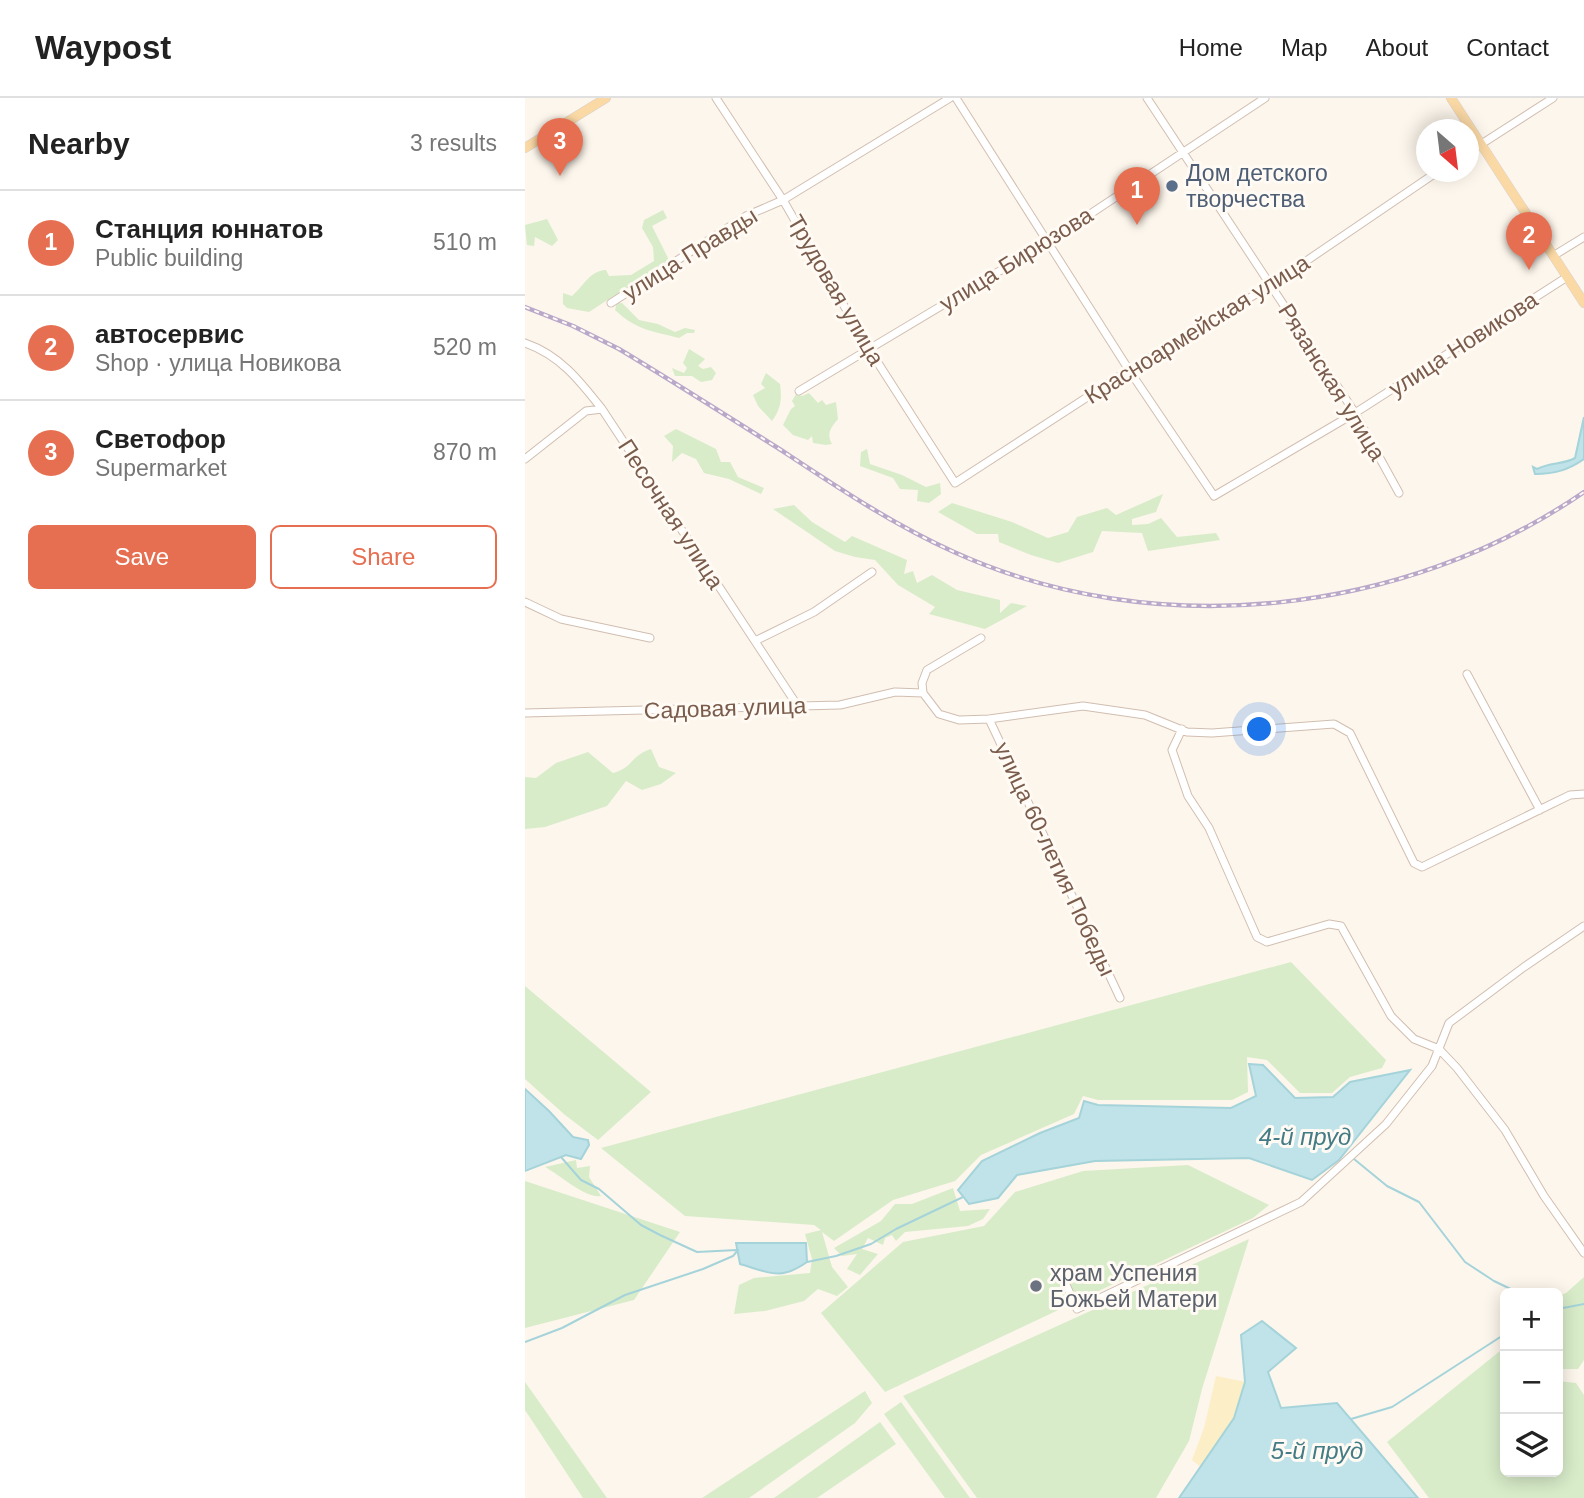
<!DOCTYPE html>
<html lang="en">
<head>
<meta charset="utf-8">
<style>
  body { margin:0; font-family:Helvetica,sans-serif; background:#f2f2f2; color:#222 }
  .controls { position:absolute; right:21px; bottom:21px; display:grid; overflow:hidden; border-radius:10px; box-shadow:0 4px 18px #0003 }
  .controls button { width:63px; height:63px; display:grid; place-items:center; padding:0; border:0; border-bottom:2px solid #e0e0e0; background:#fff; color:#222; font:35px sans-serif }
  .compass { position:absolute; left:891px; top:21px; width:63px; height:63px; border-radius:50%; background:#fff; box-shadow:0 4px 18px #0003; rotate:152deg }
  .you { position:absolute; left:735px; top:632px; width:24px; height:24px; margin:-18px; border:5px solid #fff; border-radius:50%; background:#1a73e8; box-shadow:0 0 0 10px #1a73e833 }
  .badge { display:grid; place-items:center; width:46px; height:46px; border-radius:50%; background:#e76f51; color:#fff; font-size:23px; font-weight:700 }
  .pin { position:absolute; translate:-50% -58px; filter:drop-shadow(0 2px 4px #0008) }
  .pin::after { content:''; position:absolute; top:37px; width:24px; height:21px; background:inherit; clip-path:polygon(0 0,100% 0,50% 100%) }
  .list { margin:0; padding:0; list-style:none }
  h2 { display:flex; justify-content:space-between; align-items:center; height:91px; margin:0; padding:0 28px; font-size:30px }
  h2 small { font-size:23px; font-weight:400; color:#767676 }
  .list li { display:grid; grid-template-columns:46px 1fr auto; gap:21px; align-items:center; box-sizing:border-box; height:105px; padding:0 28px; border-top:2px solid #e0e0e0 }
  .list b { display:block; font-size:26px; white-space:nowrap }
  .list p { margin:0; font-size:23px; white-space:nowrap; color:#767676 }
  .list em { font-size:23px; font-style:normal; color:#767676 }
  .actions { display:flex; gap:14px; padding:21px 28px }
  .actions a { flex:1; padding:16px 0; border:2px solid #e76f51; border-radius:10px; text-align:center; font-size:24px; color:#e76f51 }
  .actions .main { background:#e76f51; color:#fff }
  .icon { flex:none; width:38px; height:38px; fill:none; stroke:currentColor; stroke-width:2; stroke-linecap:round; stroke-linejoin:round }
  .map { position:relative; flex:none; width:1059px; height:1400px; overflow:hidden }
  header { display:flex; align-items:center; gap:42px; box-sizing:border-box; height:98px; padding:0 35px; background:#fff; border-bottom:2px solid #e0e0e0 }
  header strong { font-size:33px }
  nav { display:flex; gap:38px; margin-inline-start:auto; font-size:24px }
  main { display:flex }
  aside { flex:1; background:#fff }
  .map>svg:first-child { display:block }
</style>
</head>
<body>
<header>
<strong>Waypost</strong>
<nav><a>Home</a><a>Map</a><a>About</a><a>Contact</a></nav>
</header>
<main>
<aside>
<h2>Nearby<small>3 results</small></h2>
<ul class="list">
<li><span class="badge">1</span><div><b>Станция юннатов</b><p>Public building</p></div><em>510 m</em></li>
<li><span class="badge">2</span><div><b>автосервис</b><p>Shop · улица Новикова</p></div><em>520 m</em></li>
<li><span class="badge">3</span><div><b>Светофор</b><p>Supermarket</p></div><em>870 m</em></li>
</ul>
<div class="actions"><a class="main">Save</a><a>Share</a></div>
</aside>
<div class="map">
<svg width="1059" height="1400" viewBox="0 0 1059 1400">
  <rect width="100%" height="100%" fill="#fdf6ec"/>
  <path fill="#d8ecc9" d="M 138,112 L 142,120 L 127,128 L 144,162 L 64,214 L 42,210 L 38,206 L 38,195 L 47,198 C 59,188 64,173 81,172 L 84,178 L 106,177 L 129,163 L 128,149 L 117,130 L 119,122 Z
    M 22,121 L 33,142 L 27,148 L 10,139 L 9,148 L 2,147 L 0,127 Z
    M 92,205 L 97,205 L 114,222 L 133,226 L 150,234 L 160,230 L 170,232 L 169,235 L 162,235 L 154,240 C 127,233 111,232 90,212 Z
    M 164,251 L 180,261 L 173,268 L 178,271 L 186,269 L 191,275 L 187,282 L 176,284 L 167,278 L 150,278 L 147,270 L 159,275 L 162,270 L 158,265 Z
    M 241,275 L 255,286 C 257,301 256,311 247,323 L 233,308 L 228,297 L 240,290 L 236,286 Z
    M 284,295 L 293,305 L 297,302 L 301,307 L 311,304 L 313,321 C 306,330 301,335 307,346 L 301,347 L 288,345 L 287,338 L 283,342 L 268,337 L 258,327 L 266,311 L 270,308 L 267,303 L 271,296 L 277,298 Z
    M 151,331 L 191,351 L 196,364 L 205,364 L 213,379 L 239,390 L 236,396 L 204,381 L 179,375 L 171,361 L 157,355 L 147,364 L 148,348 L 139,338 Z
    M 342,351 L 345,366 L 377,377 L 401,389 L 415,385 L 416,396 L 404,405 L 392,403 L 393,392 L 375,391 L 368,380 L 335,368 L 336,354 Z
    M 638,396 L 631,414 L 607,421 L 607,427 L 623,426 L 636,420 L 652,439 L 691,435 L 695,442 L 623,453 L 617,435 L 577,433 L 568,454 L 533,465 L 506,457 L 474,444 L 473,436 L 452,436 L 413,414 L 427,405 L 487,424 L 523,440 L 543,434 L 552,419 L 582,410 L 591,417 Z
    M 269,407 L 287,424 L 320,444 L 327,438 L 382,462 L 379,476 L 388,473 L 392,485 L 407,477 L 432,492 L 475,502 L 475,515 L 486,505 L 502,508 L 460,531 L 404,516 L 410,509 L 373,487 L 350,462 L 330,459 L 310,453 L 248,411 Z
    M 126,651 L 134,669 L 151,675 L 136,686 L 117,692 L 101,683 L 82,708 L 20,729 L 0,731 L 0,679 L 11,680 L 31,665 L 63,654 L 88,675 C 108,670 105,658 126,651 Z
    M 766,864 L 861,962 L 857,970 L 825,979 L 807,995 L 775,995 L 742,962 L 722,959 L 723,994 L 707,1002 L 573,1002 L 558,998 L 549,1016 L 456,1057 L 430,1083 L 368,1102 L 309,1143 L 297,1134 L 307,1169 L 323,1189 L 312,1198 L 293,1191 L 279,1203 L 240,1213 L 209,1216 L 214,1187 L 229,1180 L 285,1175 L 287,1161 L 280,1136 L 296,1132 L 289,1127 L 160,1118 L 76,1050 Z
    M 0,888 L 126,994 L 73,1042 L 40,1017 L 0,981 Z
    M 51,1062 L 52,1070 L 65,1068 L 64,1079 L 76,1098 C 61,1101 35,1077 20,1069 Z
    M 663,1067 L 744,1107 L 728,1120 L 360,1294 L 296,1215 L 378,1144 L 459,1128 L 490,1094 L 558,1073 Z
    M 0,1083 L 155,1134 L 109,1202 L 0,1230 Z
    M 428,1090 L 435,1113 L 465,1111 L 458,1121 L 443,1128 L 380,1134 L 371,1143 L 367,1137 L 360,1140 L 358,1147 L 343,1140 L 337,1151 L 353,1156 L 335,1177 L 322,1171 L 332,1156 L 317,1158 L 309,1150 L 356,1123 L 370,1106 L 387,1106 Z
    M 724,1141 L 677,1291 L 664,1343 L 631,1400 L 452,1400 L 378,1298 Z
    M 1059,1179 L 1059,1262 L 1053,1271 L 1033,1271 L 1033,1198 L 1041,1195 Z
    M 975,1253 L 980,1260 L 980,1374 L 1033,1374 L 1033,1283 L 1051,1285 L 1059,1297 L 1059,1400 L 904,1400 L 862,1344 Z
    M 0,1284 L 82,1400 L 58,1400 L 0,1312 Z
    M 340,1293 L 347,1305 L 330,1325 L 224,1400 L 177,1400 Z
    M 376,1304 L 445,1400 L 420,1400 L 359,1316 Z
    M 355,1324 L 371,1346 L 292,1400 L 249,1400 Z"/>
  <path fill="#fcefc7" d="M 691,1278 L 721,1284 L 709,1321 L 676,1369 L 667,1362 L 679,1330 Z"/>
  <path fill="#bfe3e8" stroke="#a5d3da" stroke-width="2" d="M 1059,319 L 1059,361 C 1043,372 1030,376 1010,376 L 1008,369 L 1012,371 C 1026,364 1037,367 1050,360 Z
    M 724,966 L 738,967 L 770,1000 L 808,999 L 825,984 L 885,972 L 814,1062 L 787,1082 L 724,1060 L 570,1063 L 492,1077 L 473,1100 L 444,1106 L 433,1092 L 457,1063 L 515,1035 L 554,1020 L 559,1003 L 573,1007 L 706,1010 L 731,998 Z
    M 0,991 L 24,1013 L 48,1039 L 63,1042 L 64,1047 L 56,1061 L 41,1057 L 0,1073 Z
    M 211,1145 L 281,1145 L 282,1164 C 255,1183 245,1175 215,1166 Z
    M 737,1223 L 771,1250 L 743,1274 L 756,1310 L 812,1305 L 893,1400 L 654,1400 L 709,1320 L 720,1284 L 716,1237 Z"/>
  <g fill="none" stroke-linecap="round" stroke-linejoin="round">
    <path stroke="#a5d3da" stroke-width="2" d="M 36,1059 L 56,1082 L 74,1091 L 116,1127 L 135,1137 L 172,1154 L 212,1152
      M 829,1061 L 862,1088 L 894,1104 L 940,1164 L 969,1183 L 994,1195
      M 282,1164 L 311,1158 L 346,1146 L 371,1131 L 438,1099
      M 1033,1211 L 1059,1206
      M 0,1244 L 37,1230 L 100,1197 L 178,1171 L 208,1158 L 213,1152
      M 826,1321 L 867,1309 L 980,1236"/>
    <defs>
      <path id="minor" d="M 191,0 L 258,102 L 344,251 L 430,385 L 604,272 L 746,187 L 912,74
        M 431,0 L 604,272 L 689,398 L 830,315 L 1042,179
        M 622,0 L 830,315 L 874,395
        M 944,54 L 1028,0
        M 1028,158 L 1059,139
        M 86,205 L 221,118 L 258,102 L 425,0
        M 0,245 C 35,257 55,283 77,311 L 272,607
        M 274,293 L 523,144 L 740,0
        M 0,361 L 61,313 L 77,311
        M 0,504 L 36,521 L 125,540
        M 456,540 L 402,572 L 397,585 L 398,595 L 414,616 L 434,622 L 464,621 L 558,608 L 620,617 L 662,634 L 687,635 L 809,626 L 825,635 L 889,765 L 897,769 L 1045,697 L 1059,696
        M 230,543 L 289,514 L 347,474
        M 942,576 L 1015,712
        M 0,615 L 315,607 L 370,594 L 398,595
        M 464,621 L 595,900
        M 657,631 L 647,652 L 663,698 L 684,730 L 732,839 L 742,844 L 804,826 L 816,828 L 866,918 L 889,941 L 914,951 L 932,970 L 980,1032 L 1019,1098 L 1059,1155
        M 537,1178 L 552,1211 L 776,1104 L 861,1026 L 907,968 L 924,925 L 999,869 L 1059,828"/>
      <path id="major" d="M 926,0 L 1059,205
        M 0,50 L 81,0"/>
    </defs>
    <use href="#minor" stroke="#d1beb0" stroke-width="9"/>
    <use href="#major" stroke="#dad1cd" stroke-width="10"/>
    <use href="#minor" stroke="#fff" stroke-width="7"/>
    <use href="#major" stroke="#fbd9a5" stroke-width="9"/>
    <defs>
      <path id="rail" d="M 0,209 L 48,228 L 94,251 C 149,284 202,318 256,352 C 312,389 367,426 429,454 C 629,545 879,518 1059,394"/>
    </defs>
    <use href="#rail" stroke="#b9a8c9" stroke-width="4.5"/>
    <use href="#rail" stroke="#fffaf3" stroke-width="2" stroke-dasharray="5" stroke-linecap="butt"/>
  </g>
  <circle fill="#5c6f8a" stroke="#fffaf3" stroke-width="2.5" cx="647" cy="88" r="7"/>
  <circle fill="#6b7280" stroke="#fffaf3" stroke-width="2.5" cx="511" cy="1188" r="7"/>
  <g text-anchor="middle" stroke-width="6" stroke-linejoin="round" paint-order="stroke">
    <g font-size="23" fill="#4e5e75" stroke="#fffaf3" text-anchor="start">
      <text x="661" y="83">Дом детского<tspan x="661" dy="26">творчества</tspan></text>
    </g>
    <g font-size="23" fill="#7a5c4d" stroke="#fffaf3">
      <text transform="translate(165 156) rotate(-32)" y="8">улица Правды</text>
      <text transform="translate(491 161) rotate(-32)" y="8">улица Бирюзова</text>
      <text transform="translate(311 192) rotate(60)" y="8">Трудовая улица</text>
      <text transform="translate(672 231) rotate(-32)" y="8">Красноармейская улица</text>
      <text transform="translate(938 246) rotate(-33)" y="8">улица Новикова</text>
      <text transform="translate(807 284) rotate(58)" y="8">Рязанская улица</text>
      <text transform="translate(146 416) rotate(57)" y="8">Песочная улица</text>
      <text transform="translate(200 610) rotate(-2)" y="8">Садовая улица</text>
      <text transform="translate(530 761) rotate(65)" y="8">улица 60-летия Победы</text>
    </g>
    <g font-size="23" fill="#5b616d" stroke="#fffaf3" text-anchor="start">
      <text x="525" y="1183">храм Успения<tspan x="525" dy="26">Божьей Матери</tspan></text>
    </g>
    <g font-size="24" font-style="italic" fill="#437c86" stroke="#fffaf3">
      <text x="780" y="1047">4-й пруд</text>
      <text x="792" y="1361">5-й пруд</text>
    </g>
  </g>
</svg>
<div class="controls">
<button>+</button>
<button>−</button>
<button><svg class="icon" aria-label="layers" viewBox="0 0 24 24"><path d="M12 4l9 5-9 5-9-5zM3 14l9 5 9-5"/></svg></button>
</div>
<svg class="compass" viewBox="-18 -18 36 36"><path d="M0-13l5 13h-10z" fill="#e53935"/><path d="M0 13l5-13h-10z" fill="#767676"/></svg>
<div class="you"></div>
<div class="pin badge" style="left:612px;top:127px">1</div>
<div class="pin badge" style="left:1004px;top:172px">2</div>
<div class="pin badge" style="left:35px;top:78px">3</div>
</div>
</main>
</body>
</html>
